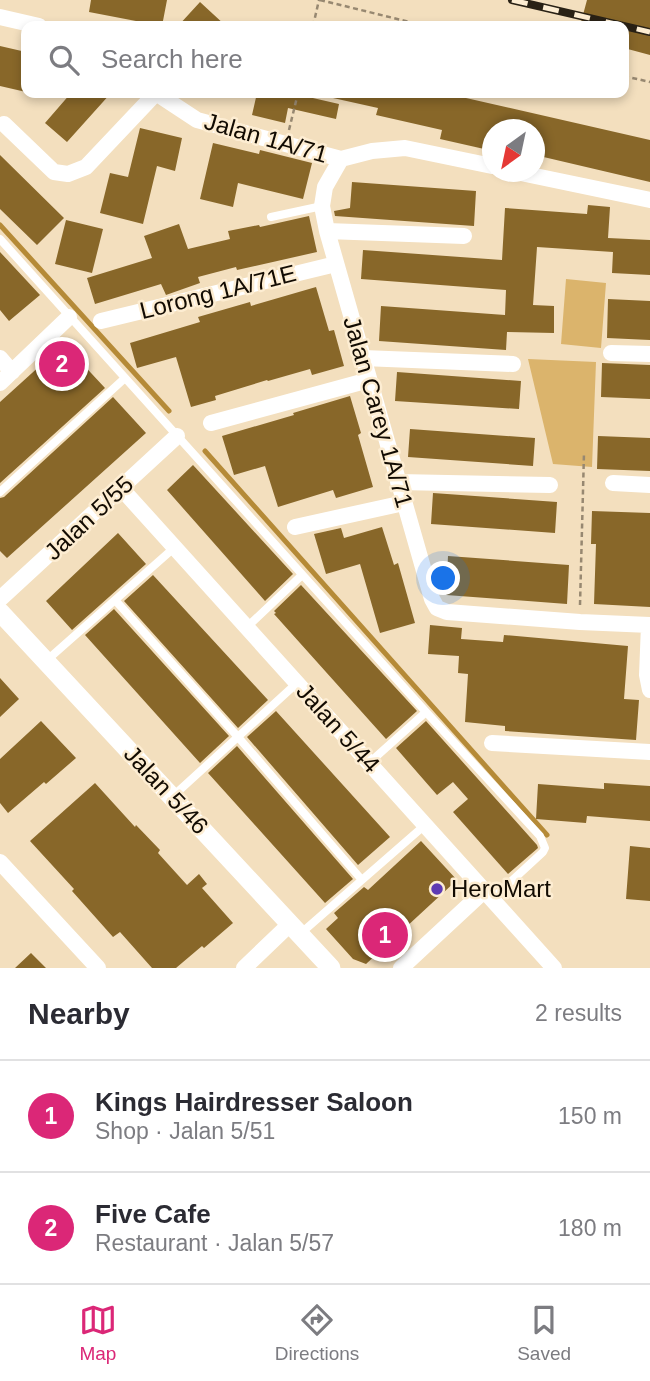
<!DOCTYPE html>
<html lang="en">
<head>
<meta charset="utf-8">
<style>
  body { margin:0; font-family:Helvetica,sans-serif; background:#f2f2f3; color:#2b2b33 }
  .compass { position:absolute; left:482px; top:119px; width:63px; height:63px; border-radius:50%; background:#fff; box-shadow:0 4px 10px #0003; rotate:213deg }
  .you { position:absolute; left:444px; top:579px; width:24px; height:24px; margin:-18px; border:5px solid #fff; border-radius:50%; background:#1a73e8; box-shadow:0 0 0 10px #1a73e833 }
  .badge { display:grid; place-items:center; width:46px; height:46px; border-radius:50%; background:#db2777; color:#fff; font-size:23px; font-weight:700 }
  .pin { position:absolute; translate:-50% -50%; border:4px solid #fff; box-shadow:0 2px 7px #0006 }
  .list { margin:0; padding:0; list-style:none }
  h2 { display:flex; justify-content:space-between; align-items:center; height:91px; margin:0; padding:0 28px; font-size:30px }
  h2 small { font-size:23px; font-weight:400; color:#7c7c81 }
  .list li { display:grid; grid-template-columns:46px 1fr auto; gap:21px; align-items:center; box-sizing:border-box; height:112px; padding:0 28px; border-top:2px solid #e1e1e2 }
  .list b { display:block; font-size:26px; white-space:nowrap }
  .list p { margin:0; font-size:23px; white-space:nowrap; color:#7c7c81 }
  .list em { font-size:23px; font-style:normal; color:#7c7c81 }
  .icon { flex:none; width:38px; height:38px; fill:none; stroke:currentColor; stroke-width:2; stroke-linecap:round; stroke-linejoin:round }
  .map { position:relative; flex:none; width:650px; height:968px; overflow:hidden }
  .search { position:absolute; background:#fff; box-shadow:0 4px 10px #0003; left:21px; right:21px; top:21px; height:77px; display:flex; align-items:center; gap:18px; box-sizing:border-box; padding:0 24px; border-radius:14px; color:#7c7c81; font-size:26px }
  .sheet { height:315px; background:#fff }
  nav { display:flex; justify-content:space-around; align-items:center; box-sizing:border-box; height:98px; border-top:2px solid #e1e1e2; background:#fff; font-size:19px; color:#7c7c81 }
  nav a { display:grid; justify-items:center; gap:4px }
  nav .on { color:#db2777 }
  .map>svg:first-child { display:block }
</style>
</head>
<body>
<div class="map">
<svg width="650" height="968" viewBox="0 0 650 968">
  <rect width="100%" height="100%" fill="#f3dfbe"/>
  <path fill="#dbb46c" d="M 566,279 L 606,283 L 601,348 L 561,344 Z
    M 528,359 L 596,362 L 592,467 L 553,464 Z"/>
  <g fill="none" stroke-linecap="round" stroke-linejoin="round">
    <path stroke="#b58a37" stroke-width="5" d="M 0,225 L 169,411
      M 205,451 L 547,835"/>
  </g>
  <path fill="#886729" d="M 91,0 L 167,0 L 162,26 L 89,12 Z
    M 587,0 L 650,0 L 650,55 L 624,48 L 624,26 L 580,26 Z
    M 200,2 L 226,26 L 178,26 Z
    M 0,46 L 26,52 L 26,92 L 0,86 Z
    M 71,93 L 111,93 L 67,142 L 45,123 Z
    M 257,93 L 291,93 L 339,104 L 336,119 L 288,108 L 285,123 L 252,115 Z
    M 333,93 L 444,93 L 650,140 L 650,182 L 535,155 L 535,130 L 493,130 L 493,151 L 440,139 L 442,130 L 376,115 L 378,108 L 333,98 Z
    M 140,128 L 182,138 L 175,171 L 157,166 L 143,224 L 100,213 L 110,173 L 128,177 Z
    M 213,143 L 259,154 L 260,150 L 312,163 L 303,199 L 238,183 L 233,207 L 200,199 Z
    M 0,155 L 64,218 L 37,245 L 0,209 Z
    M 352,182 L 476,191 L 474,226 L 335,216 L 334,211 L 350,208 Z
    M 588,205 L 610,207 L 608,238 L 650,240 L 650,275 L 612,273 L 613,252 L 537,247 L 533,305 L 554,306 L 554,333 L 507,332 L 506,350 L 379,341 L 381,306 L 505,315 L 506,290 L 361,279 L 363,250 L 502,260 L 505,208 L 587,214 Z
    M 309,216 L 317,252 L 237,270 L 236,267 L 198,277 L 200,283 L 166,295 L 161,284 L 95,304 L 87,278 L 152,258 L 144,236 L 179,224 L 188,249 L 230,239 L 228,231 L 259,225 L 260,227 Z
    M 66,220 L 103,229 L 92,273 L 55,264 Z
    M 0,252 L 40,295 L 9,321 L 0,310 Z
    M 316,287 L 329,331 L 334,330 L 344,366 L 312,375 L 310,369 L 268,381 L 267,380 L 215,396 L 216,400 L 191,407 L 176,357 L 137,368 L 130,343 L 200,322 L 198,317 L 250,302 L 251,306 Z
    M 608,299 L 650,301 L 650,340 L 607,338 Z
    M 64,344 L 105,388 L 0,483 L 0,402 Z
    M 602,363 L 650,365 L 650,399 L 601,397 Z
    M 397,372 L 521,381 L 519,409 L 395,401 Z
    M 350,396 L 361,433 L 358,435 L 373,487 L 336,498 L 333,490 L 278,507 L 265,466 L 234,475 L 222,436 L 294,415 L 293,413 Z
    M 113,397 L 146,433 L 7,558 L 0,551 L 0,498 L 4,497 Z
    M 410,429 L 535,438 L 533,466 L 408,457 Z
    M 598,436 L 650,438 L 650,471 L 597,469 Z
    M 193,465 L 293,574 L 265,601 L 167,490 Z
    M 433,493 L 557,502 L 555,533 L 431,524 Z
    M 592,511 L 650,513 L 650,607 L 594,604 L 596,544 L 591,544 Z
    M 382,527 L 394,565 L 398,563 L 415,623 L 380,633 L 360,564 L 326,574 L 314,534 L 341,528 L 344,538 Z
    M 118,533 L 146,564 L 72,630 L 46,601 Z
    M 448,556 L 569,565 L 567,604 L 446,595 Z
    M 153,575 L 268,700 L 238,728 L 124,601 Z
    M 301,585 L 417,711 L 386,739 L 274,614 L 276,613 L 274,611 Z
    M 114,609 L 229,736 L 200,763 L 85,635 Z
    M 430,625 L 462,628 L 461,639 L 503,642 L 504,635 L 628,646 L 624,699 L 639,700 L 636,740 L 505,731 L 505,726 L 465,722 L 468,674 L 458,673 L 459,656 L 428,654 Z
    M 0,678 L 19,699 L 0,717 Z
    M 276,711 L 390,837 L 358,865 L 247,737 Z
    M 41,721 L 76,758 L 46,784 L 44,782 L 8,813 L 0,803 L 0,759 Z
    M 426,721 L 537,845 L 538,848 L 508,874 L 453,812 L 468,799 L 453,782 L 437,795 L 396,748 Z
    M 237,746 L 353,879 L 325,903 L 208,773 Z
    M 95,783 L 135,827 L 136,825 L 160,850 L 158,853 L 187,885 L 199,874 L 207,884 L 202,888 L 233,923 L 204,948 L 202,946 L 176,968 L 152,968 L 120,932 L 113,937 L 72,891 L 74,889 L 30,841 Z
    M 604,783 L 650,786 L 650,821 L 587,816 L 586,823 L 536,819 L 538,784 L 604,789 Z
    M 421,841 L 457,880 L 366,964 L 353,959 L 326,929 L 338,918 L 334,913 L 364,887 L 368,890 Z
    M 630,846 L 650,848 L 650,901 L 626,899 Z
    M 31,953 L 46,968 L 15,968 Z"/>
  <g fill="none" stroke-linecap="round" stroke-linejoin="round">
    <path stroke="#978871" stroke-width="2.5" stroke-dasharray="5 3.5" stroke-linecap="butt" d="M 320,0 L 426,26
      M 313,26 L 319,0
      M 624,76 L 650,82
      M 289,130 L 298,93
      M 580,605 L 584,453"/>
    <path stroke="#fff" stroke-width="8" d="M 271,217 L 322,206
      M 0,239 L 426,712 L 540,836 L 545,848 L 543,852 L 492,899
      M 0,492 L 125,378
      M 115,600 L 238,737 L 362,880
      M 247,627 L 302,575
      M 46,661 L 175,547
      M 369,763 L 426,712
      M 172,797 L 297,683
      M 300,934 L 425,825"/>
    <path stroke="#fff" stroke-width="16" d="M 0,17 L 39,26
      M 4,124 L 54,172 L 68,174 L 86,167 L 156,93 L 197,120 L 341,159
      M 492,166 L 405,148 L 372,151 L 341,159 L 325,187 L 322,206 L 327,231 L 432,599 L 437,608 L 447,612 L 580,622 L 650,625
      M 516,172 L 650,200
      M 327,231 L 464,236
      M 101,321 L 336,264
      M 611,353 L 650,354
      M 0,358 L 12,372
      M 363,358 L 513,364
      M 0,383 L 69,317
      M 211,423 L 369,380
      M 398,482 L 550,485
      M 613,483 L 650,485
      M 121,488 L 554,968
      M 295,527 L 404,503
      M 0,599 L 177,436
      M 649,625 L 647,675 L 650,690
      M 492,743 L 650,752
      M 0,862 L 98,968
      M 244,968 L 290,924
      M 401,968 L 484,891"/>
    <path stroke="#fff" stroke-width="19" d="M 0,612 L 331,968"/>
    <defs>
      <path id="rail" d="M 512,0 L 650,32"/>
    </defs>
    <use href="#rail" stroke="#292115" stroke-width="8"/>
    <use href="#rail" stroke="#fdedd2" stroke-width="5" stroke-dasharray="16" stroke-linecap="butt"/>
  </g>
  <circle fill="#5e3ab2" stroke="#fdedd2" stroke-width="2.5" cx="437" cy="889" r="7"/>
  <g text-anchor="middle" stroke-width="5" stroke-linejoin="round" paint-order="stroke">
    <g font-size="24" fill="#120b02" stroke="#fdedd2">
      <text transform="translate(266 138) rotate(16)" y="8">Jalan 1A/71</text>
      <text transform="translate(218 292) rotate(-14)" y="8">Lorong 1A/71E</text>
      <text transform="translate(378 412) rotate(74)" y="8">Jalan Carey 1A/71</text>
      <text transform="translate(89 518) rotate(-43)" y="8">Jalan 5/55</text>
      <text transform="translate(338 728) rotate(48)" y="8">Jalan 5/44</text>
      <text transform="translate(166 790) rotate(47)" y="8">Jalan 5/46</text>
    </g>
    <g font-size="24" fill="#120b02" stroke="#fdedd2" text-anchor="start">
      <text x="451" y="897">HeroMart</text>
    </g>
  </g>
</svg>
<svg class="compass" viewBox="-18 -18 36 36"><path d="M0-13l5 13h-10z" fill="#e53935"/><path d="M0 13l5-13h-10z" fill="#7c7c81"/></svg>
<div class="you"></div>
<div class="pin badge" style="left:385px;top:935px">1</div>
<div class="pin badge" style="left:62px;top:364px">2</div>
<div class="search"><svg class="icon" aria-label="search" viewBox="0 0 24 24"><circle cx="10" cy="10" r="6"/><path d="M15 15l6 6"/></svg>Search here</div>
</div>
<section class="sheet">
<h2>Nearby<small>2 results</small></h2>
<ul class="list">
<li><span class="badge">1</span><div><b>Kings Hairdresser Saloon</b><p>Shop · Jalan 5/51</p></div><em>150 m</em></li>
<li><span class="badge">2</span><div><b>Five Cafe</b><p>Restaurant · Jalan 5/57</p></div><em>180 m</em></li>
</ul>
</section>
<nav>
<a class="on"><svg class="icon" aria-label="map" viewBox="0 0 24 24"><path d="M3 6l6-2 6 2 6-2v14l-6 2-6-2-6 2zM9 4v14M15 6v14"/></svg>Map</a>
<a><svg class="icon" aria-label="directions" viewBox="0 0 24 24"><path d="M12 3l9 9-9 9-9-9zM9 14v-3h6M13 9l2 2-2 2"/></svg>Directions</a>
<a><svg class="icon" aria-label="saved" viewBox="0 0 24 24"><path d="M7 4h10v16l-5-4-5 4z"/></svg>Saved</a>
</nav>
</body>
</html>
